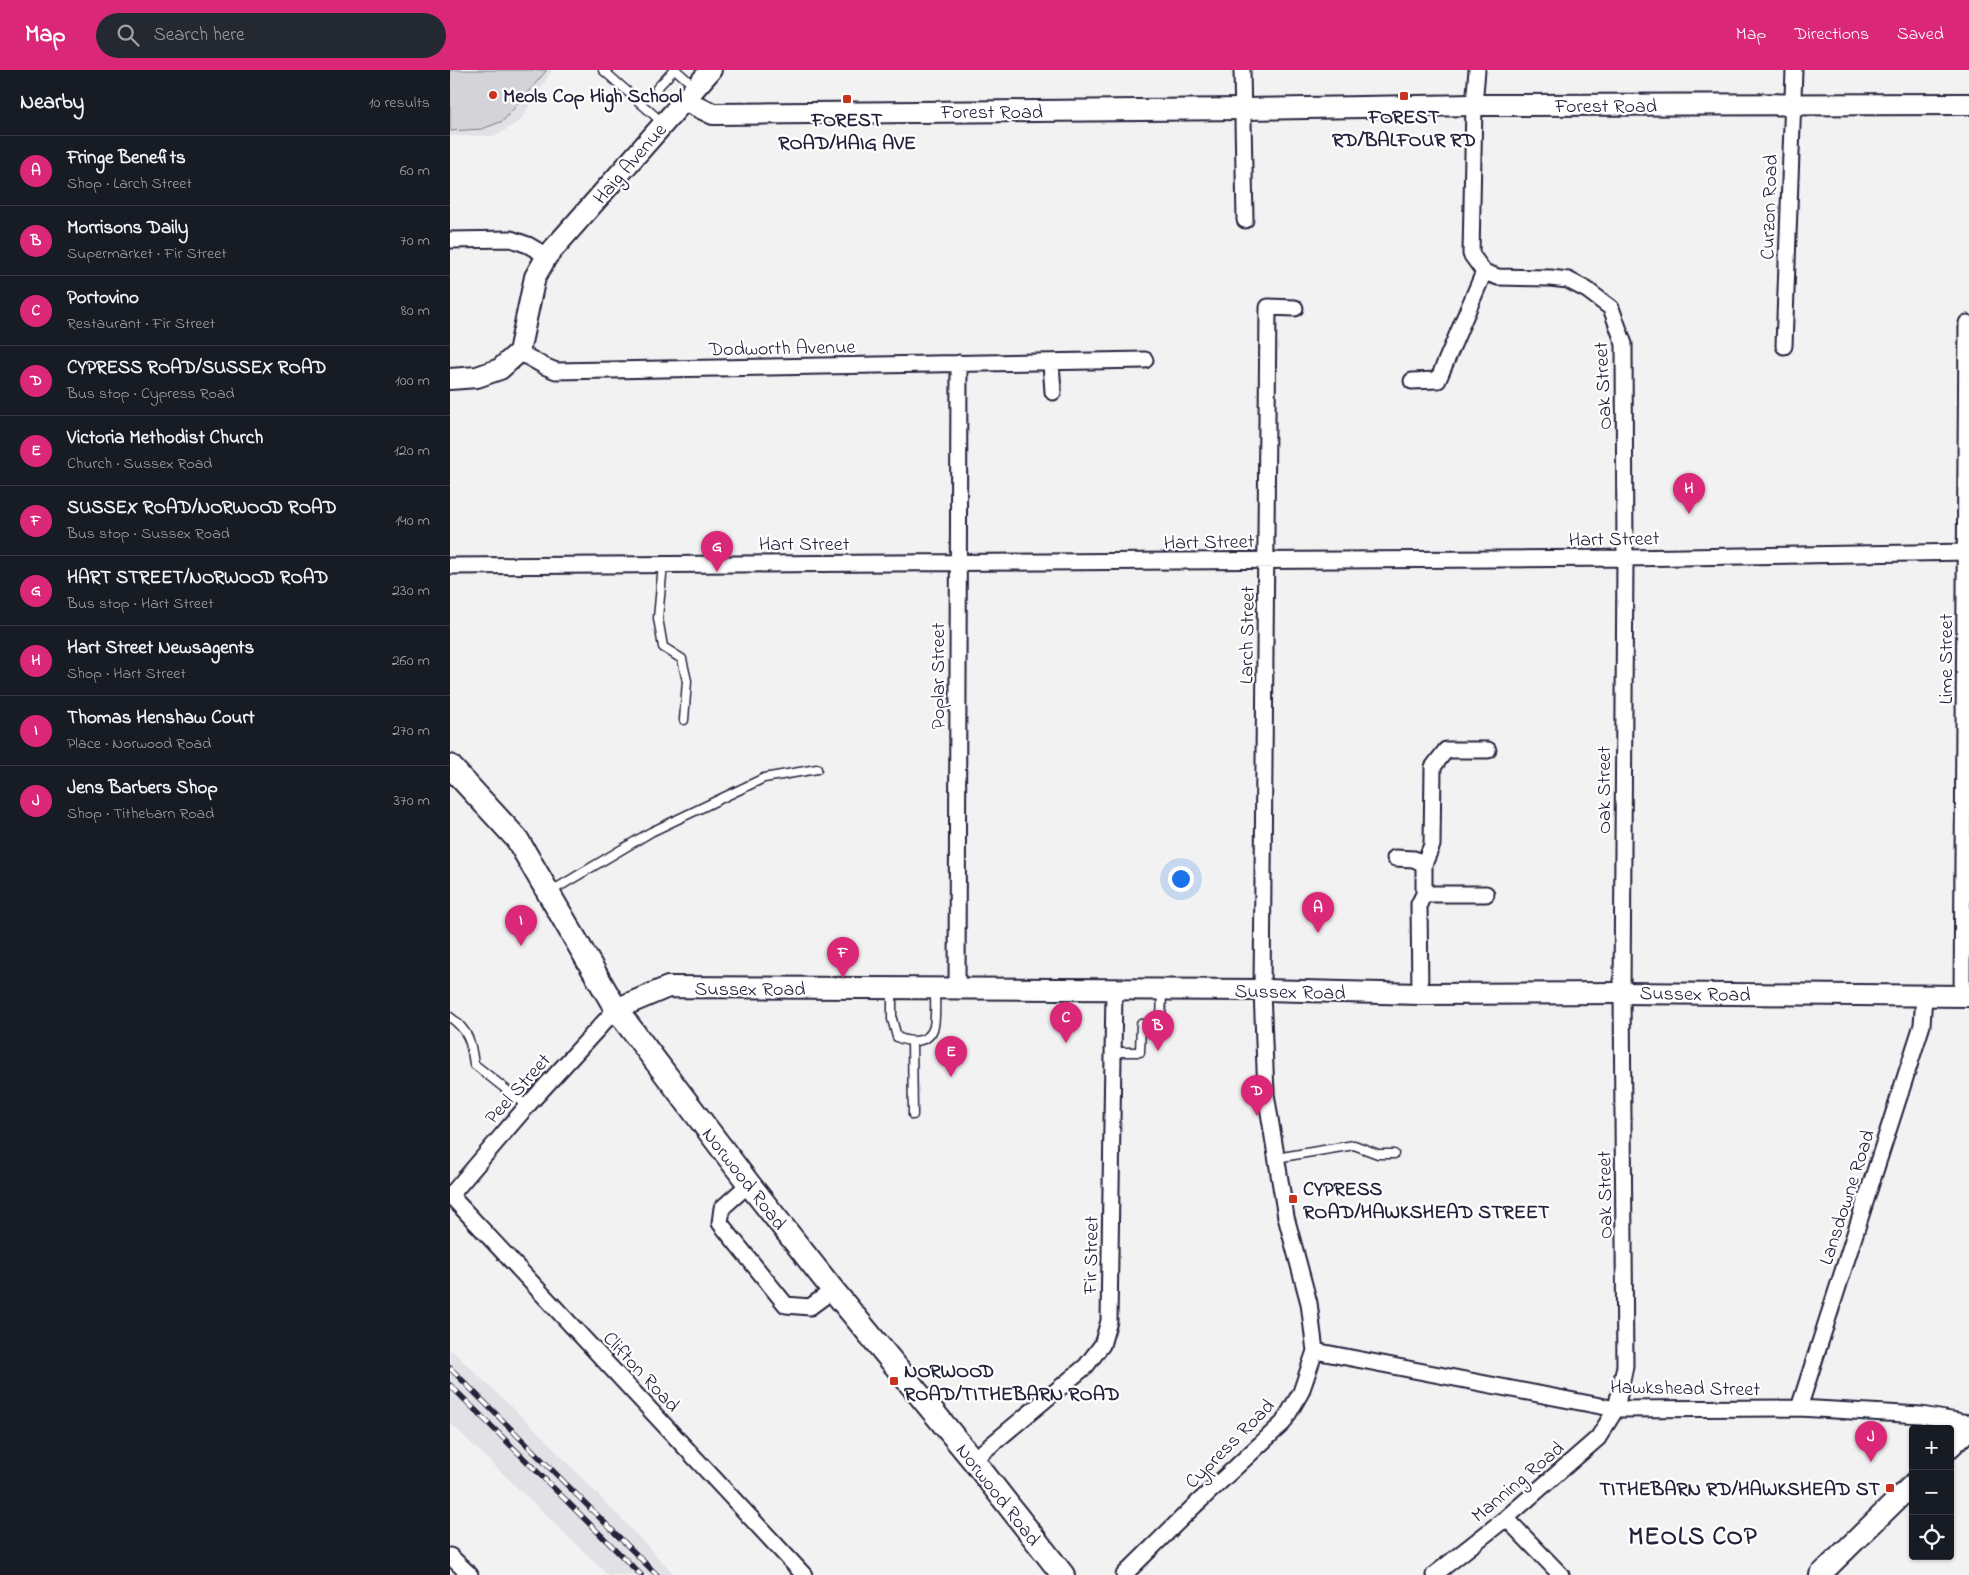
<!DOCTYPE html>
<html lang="en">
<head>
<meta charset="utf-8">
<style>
  body { margin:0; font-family:"Indie Flower",sans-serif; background:#242831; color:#f1f3f6 }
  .controls { position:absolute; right:15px; bottom:15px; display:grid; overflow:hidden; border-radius:5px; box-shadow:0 1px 4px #0004 }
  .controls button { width:45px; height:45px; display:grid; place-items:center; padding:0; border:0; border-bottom:1px solid #363941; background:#171b24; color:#f1f3f6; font:25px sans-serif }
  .you { position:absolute; left:730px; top:808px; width:18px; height:18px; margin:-12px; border:4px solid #fff; border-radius:50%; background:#1a73e8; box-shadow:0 0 0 8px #1a73e833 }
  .badge { display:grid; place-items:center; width:32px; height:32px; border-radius:50%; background:#db2777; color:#fff; font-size:16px; font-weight:700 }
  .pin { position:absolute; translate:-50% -41px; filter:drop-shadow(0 1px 2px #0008) }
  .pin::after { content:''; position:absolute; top:26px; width:18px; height:15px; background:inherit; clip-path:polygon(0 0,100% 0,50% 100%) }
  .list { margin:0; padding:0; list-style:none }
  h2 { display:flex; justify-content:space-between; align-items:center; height:65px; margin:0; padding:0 20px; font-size:21px }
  h2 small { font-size:16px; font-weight:400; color:#9ea1a6 }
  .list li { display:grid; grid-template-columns:32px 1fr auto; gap:15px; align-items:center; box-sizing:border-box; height:70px; padding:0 20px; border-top:1px solid #363941 }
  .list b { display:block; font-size:19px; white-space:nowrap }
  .list p { margin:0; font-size:16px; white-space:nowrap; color:#9ea1a6 }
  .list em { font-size:16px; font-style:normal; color:#9ea1a6 }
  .icon { flex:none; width:28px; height:28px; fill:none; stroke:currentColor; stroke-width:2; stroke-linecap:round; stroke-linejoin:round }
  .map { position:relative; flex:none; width:1519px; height:1505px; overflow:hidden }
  header { display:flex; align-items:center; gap:30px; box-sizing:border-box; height:70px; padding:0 25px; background:#db2777; color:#fff }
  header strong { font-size:24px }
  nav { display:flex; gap:28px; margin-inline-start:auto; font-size:18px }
  .search { width:350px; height:45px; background:#242831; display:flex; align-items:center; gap:12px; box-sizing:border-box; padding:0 18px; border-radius:28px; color:#9ea1a6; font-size:19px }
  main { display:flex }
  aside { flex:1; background:#171b24 }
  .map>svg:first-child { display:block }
</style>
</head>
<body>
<header>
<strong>Map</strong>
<div class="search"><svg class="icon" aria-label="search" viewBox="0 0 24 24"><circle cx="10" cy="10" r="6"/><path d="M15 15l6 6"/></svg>Search here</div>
<nav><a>Map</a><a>Directions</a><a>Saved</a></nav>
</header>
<main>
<aside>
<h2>Nearby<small>10 results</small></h2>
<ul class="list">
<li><span class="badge">A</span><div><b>Fringe Benefits</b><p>Shop · Larch Street</p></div><em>60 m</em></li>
<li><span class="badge">B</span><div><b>Morrisons Daily</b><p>Supermarket · Fir Street</p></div><em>70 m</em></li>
<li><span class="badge">C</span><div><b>Portovino</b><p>Restaurant · Fir Street</p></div><em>80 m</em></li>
<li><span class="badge">D</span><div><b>CYPRESS ROAD/SUSSEX ROAD</b><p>Bus stop · Cypress Road</p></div><em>100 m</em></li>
<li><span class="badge">E</span><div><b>Victoria Methodist Church</b><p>Church · Sussex Road</p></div><em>120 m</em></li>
<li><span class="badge">F</span><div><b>SUSSEX ROAD/NORWOOD ROAD</b><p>Bus stop · Sussex Road</p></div><em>140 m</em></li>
<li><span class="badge">G</span><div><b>HART STREET/NORWOOD ROAD</b><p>Bus stop · Hart Street</p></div><em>230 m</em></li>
<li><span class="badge">H</span><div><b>Hart Street Newsagents</b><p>Shop · Hart Street</p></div><em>260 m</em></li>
<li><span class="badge">I</span><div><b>Thomas Henshaw Court</b><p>Place · Norwood Road</p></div><em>270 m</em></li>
<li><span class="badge">J</span><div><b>Jens Barbers Shop</b><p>Shop · Tithebarn Road</p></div><em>370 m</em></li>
</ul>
</aside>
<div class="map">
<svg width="1519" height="1505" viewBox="0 0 1519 1505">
  <rect width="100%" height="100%" fill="#f2f2f3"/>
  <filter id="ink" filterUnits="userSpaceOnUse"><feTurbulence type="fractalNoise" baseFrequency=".02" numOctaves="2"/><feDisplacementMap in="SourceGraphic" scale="10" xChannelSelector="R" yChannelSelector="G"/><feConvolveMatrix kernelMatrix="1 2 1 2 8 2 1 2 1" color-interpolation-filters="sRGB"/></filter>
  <g filter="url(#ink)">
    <path fill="#e2e2e6" d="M 0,0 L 102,0 L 70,51 L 45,66 L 0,66 Z
      M 0,1279 L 85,1359 L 225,1505 L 158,1505 L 0,1353 Z"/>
    <path fill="#d3d3d8" stroke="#7a7a8a" d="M 0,0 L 97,0 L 53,51 L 32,59 L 0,61 Z"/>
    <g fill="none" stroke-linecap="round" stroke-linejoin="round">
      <defs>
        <path id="service" d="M 153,0 L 213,53
          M 226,0 L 245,17
          M 207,18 L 224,0
          M 213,494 L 208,548 L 213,577 L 232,589 L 237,611 L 234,650
          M 100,822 L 201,762 L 314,708 L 367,699
          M 442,919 L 442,949 L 447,967 C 460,973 480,974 484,956 C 486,945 485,931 485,920
          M 0,947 C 19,961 21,972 24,994 L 77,1036
          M 462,972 L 463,1045
          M 663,982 L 690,982 L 691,954 L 711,953 L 712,920
          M 826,1088 L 904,1075 L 928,1084 L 944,1084"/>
        <path id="minor" d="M 792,0 L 795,150
          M 1027,0 L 1024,35 L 1021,184 L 1034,202
          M 0,170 L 61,169 L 78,175 L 97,186
          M 1334,276 L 1344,0
          M 69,282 L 94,296 L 106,301 L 695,290
          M 601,293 L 603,322
          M 962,311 L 988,310 L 1034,202
          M 0,496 L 1175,488 L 1519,482
          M 945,788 L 964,789 L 974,794
          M 974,824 L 1036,824
          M 507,919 L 509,293
          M 970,924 L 969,834 L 974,824 L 974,794 L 982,775 L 983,697 L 996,680 L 1038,680
          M 1512,926 L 1517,253
          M 299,1114 L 272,1138 L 270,1153 L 336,1235 L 360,1237 L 383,1220
          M 0,1125 L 354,1505
          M 0,1126 L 77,1036 L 166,939
          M 865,1281 L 1166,1339 L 1349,1338 L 1471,1345 L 1519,1353
          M 1349,1338 L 1472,955 L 1474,926
          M 523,1390 L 636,1296 L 652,1275 L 659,1251 L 664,920
          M 1056,1448 L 1111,1505
          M 0,1486 L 20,1505
          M 674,1505 L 741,1439 L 833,1353 L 851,1322 L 865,1281 L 859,1233 L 836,1147 L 816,1024 L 812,920 L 818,237 L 845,238
          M 984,1505 L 1056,1448 L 1148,1368 L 1166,1339 L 1175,1296 L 1172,923 L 1175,488 L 1174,274 L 1161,238 L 1137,220 L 1118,210 L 1100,208 L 1048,207 L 1034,202"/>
        <path id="tertiary" d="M 234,30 L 263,44 L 793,39 L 1024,35 L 1519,34
          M 0,309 L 27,307 L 50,299 L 69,282 L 85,207 L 97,186 L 261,0
          M 166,939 L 218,917 L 812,920 L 970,924 L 1172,923 L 1519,926
          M 1500,1377 L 1519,1359
          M 1370,1505 L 1463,1414"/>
        <path id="secondary" d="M 0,696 L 67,769 L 166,939 L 299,1114 L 383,1220 L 523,1390 L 613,1505"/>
      </defs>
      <use href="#service" stroke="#22223b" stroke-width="11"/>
      <use href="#minor" stroke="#22223b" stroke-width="19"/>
      <use href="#tertiary" stroke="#22223b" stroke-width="24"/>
      <use href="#secondary" stroke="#22223b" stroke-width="26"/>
      <use href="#service" stroke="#fff" stroke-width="8"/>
      <use href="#minor" stroke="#fff" stroke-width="15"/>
      <use href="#tertiary" stroke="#fff" stroke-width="20"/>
      <use href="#secondary" stroke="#fff" stroke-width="22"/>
      <defs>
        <path id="rail" d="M 0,1298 L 207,1505
          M 0,1315 L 191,1505"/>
      </defs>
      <use href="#rail" stroke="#22223b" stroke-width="5.5"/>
      <use href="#rail" stroke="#fff" stroke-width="4" stroke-dasharray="11" stroke-linecap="butt"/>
    </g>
  </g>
  <g fill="#c8321e" stroke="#fff" stroke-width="2">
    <circle cx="43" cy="25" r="5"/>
    <rect x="949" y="21" width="10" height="10" rx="2.5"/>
    <rect x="392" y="24" width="10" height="10" rx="2.5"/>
    <rect x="838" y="1124" width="10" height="10" rx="2.5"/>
    <rect x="439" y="1306" width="10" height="10" rx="2.5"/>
    <rect x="1435" y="1413" width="10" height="10" rx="2.5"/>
  </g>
  <g text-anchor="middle" stroke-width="4.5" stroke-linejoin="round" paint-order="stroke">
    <g font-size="20" font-weight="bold" fill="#22223b" stroke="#fff" text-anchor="start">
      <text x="53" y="32">Meols Cop High School</text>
      <text x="954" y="53" text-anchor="middle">FOREST<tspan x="954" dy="23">RD/BALFOUR RD</tspan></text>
      <text x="397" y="56" text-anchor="middle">FOREST<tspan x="397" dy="23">ROAD/HAIG AVE</tspan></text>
      <text x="853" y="1125">CYPRESS<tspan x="853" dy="23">ROAD/HAWKSHEAD STREET</tspan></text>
      <text x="454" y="1307">NORWOOD<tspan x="454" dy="23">ROAD/TITHEBARN ROAD</tspan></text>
      <text x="1430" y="1425" text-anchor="end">TITHEBARN RD/HAWKSHEAD ST</text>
    </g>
    <g font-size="20" fill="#22223b" stroke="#fff">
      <text x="1156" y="42">Forest Road</text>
      <text x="542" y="48">Forest Road</text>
      <text transform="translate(179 93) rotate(-49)" y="7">Haig Avenue</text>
      <text transform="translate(1318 137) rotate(-88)" y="7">Curzon Road</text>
      <text transform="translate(332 277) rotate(-1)" y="7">Dodworth Avenue</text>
      <text transform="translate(1152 316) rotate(-93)" y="7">Oak Street</text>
      <text transform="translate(1164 468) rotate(-1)" y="7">Hart Street</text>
      <text transform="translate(759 471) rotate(-1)" y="7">Hart Street</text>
      <text x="354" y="480">Hart Street</text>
      <text transform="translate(796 565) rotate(-89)" y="7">Larch Street</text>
      <text transform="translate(1495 589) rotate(-90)" y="7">Lime Street</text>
      <text transform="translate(487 606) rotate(-90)" y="7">Poplar Street</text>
      <text transform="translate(1153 720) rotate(-90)" y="7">Oak Street</text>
      <text x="300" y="925">Sussex Road</text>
      <text transform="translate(840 921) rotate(1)" y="7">Sussex Road</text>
      <text transform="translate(1245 923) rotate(1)" y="7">Sussex Road</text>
      <text transform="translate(67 1018) rotate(-48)" y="7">Peel Street</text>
      <text transform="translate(295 1108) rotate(52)" y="7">Norwood Road</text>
      <text transform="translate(1154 1125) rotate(-91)" y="7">Oak Street</text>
      <text transform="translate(1396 1127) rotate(-72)" y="7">Lansdowne Road</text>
      <text transform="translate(640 1185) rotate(-89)" y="7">Fir Street</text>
      <text transform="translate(192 1301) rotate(47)" y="7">Clifton Road</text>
      <text transform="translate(1235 1317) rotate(1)" y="7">Hawkshead Street</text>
      <text transform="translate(779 1373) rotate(-45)" y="7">Cypress Road</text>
      <text transform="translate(1067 1411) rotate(-40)" y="7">Manning Road</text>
      <text transform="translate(549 1424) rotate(52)" y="7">Norwood Road</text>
    </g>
    <g font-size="25" font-weight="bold" letter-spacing="1" fill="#22223b" stroke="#fff">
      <text x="1243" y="1474">MEOLS COP</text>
    </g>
  </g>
</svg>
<div class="controls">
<button>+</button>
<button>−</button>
<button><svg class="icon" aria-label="locate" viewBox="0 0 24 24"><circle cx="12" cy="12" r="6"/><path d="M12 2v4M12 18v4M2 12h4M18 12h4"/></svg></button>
</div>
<div class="you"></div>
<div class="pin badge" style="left:868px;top:863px">A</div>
<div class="pin badge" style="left:708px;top:981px">B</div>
<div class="pin badge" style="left:616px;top:973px">C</div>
<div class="pin badge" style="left:807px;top:1046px">D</div>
<div class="pin badge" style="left:501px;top:1007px">E</div>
<div class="pin badge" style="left:393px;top:908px">F</div>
<div class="pin badge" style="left:267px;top:502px">G</div>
<div class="pin badge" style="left:1239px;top:444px">H</div>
<div class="pin badge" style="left:71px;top:876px">I</div>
<div class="pin badge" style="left:1421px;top:1392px">J</div>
</div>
</main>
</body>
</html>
